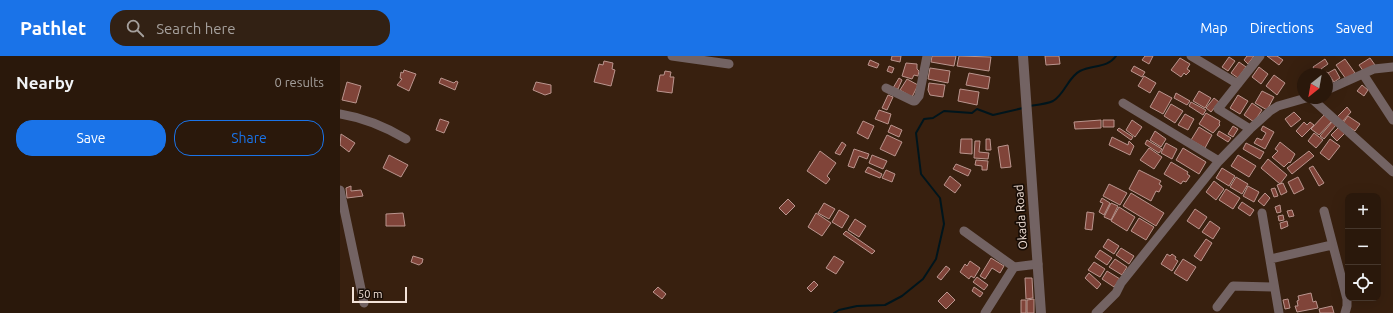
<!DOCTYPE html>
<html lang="en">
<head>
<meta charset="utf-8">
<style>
  body { margin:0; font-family:Ubuntu,sans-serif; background:#322114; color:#f1f3f6 }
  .controls { position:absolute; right:12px; bottom:12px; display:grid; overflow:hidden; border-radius:8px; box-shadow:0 4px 16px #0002 }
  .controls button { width:36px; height:36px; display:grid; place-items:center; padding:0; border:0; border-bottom:1px solid #46372c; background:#2a180b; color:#f1f3f6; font:20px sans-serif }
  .compass { position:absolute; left:957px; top:12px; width:36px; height:36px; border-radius:50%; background:#2a180b; box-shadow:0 4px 16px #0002; rotate:211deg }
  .scale { position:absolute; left:12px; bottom:10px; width:55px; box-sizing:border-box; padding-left:4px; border:2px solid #f3e2d8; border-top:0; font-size:11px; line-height:14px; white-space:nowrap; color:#f3e2d8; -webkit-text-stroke:3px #180d06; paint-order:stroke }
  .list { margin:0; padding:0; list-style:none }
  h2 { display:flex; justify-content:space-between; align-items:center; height:52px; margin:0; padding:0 16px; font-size:17px }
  h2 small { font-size:13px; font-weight:400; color:#a5a09d }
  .actions { display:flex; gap:8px; padding:12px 16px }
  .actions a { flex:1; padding:9px 0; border:1px solid #1a73e8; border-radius:16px; text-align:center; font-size:14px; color:#1a73e8 }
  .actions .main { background:#1a73e8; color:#fff }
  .icon { flex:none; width:22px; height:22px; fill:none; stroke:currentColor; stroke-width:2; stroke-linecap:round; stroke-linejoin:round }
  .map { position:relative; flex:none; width:1053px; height:257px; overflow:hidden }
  header { display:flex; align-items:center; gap:24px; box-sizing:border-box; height:56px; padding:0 20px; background:#1a73e8; color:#fff }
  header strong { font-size:19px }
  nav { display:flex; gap:22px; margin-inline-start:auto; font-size:14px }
  .search { width:280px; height:36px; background:#322114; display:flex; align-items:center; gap:10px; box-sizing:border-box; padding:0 14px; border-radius:16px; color:#a5a09d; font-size:15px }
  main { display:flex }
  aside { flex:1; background:#2a180b }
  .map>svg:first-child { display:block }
</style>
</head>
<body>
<header>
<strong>Pathlet</strong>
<div class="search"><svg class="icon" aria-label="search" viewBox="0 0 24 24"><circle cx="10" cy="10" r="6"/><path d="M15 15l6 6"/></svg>Search here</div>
<nav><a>Map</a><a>Directions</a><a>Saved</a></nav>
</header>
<main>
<aside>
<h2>Nearby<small>0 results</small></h2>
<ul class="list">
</ul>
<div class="actions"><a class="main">Save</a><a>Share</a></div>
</aside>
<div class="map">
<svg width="1053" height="257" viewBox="0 0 1053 257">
  <rect width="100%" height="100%" fill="#38200f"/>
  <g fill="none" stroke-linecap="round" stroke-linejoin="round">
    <path stroke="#00151c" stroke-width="2" d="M 689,50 C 696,49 707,48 713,45 C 725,38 728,21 740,15 C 752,9 768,12 776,0
      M 494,257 L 499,254 L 517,250 L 545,249 L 562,240 L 583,223 L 596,203 L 604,168 L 600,142 L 581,118 L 576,77 L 584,63 L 593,62 L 604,55 L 632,57 L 637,53 L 653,59 L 683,52"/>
  </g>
  <path fill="#804439" stroke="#ba958e" d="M 552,0 L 561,0 L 560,6 L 551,4 Z
    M 592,0 L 616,0 L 614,10 L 591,6 Z
    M 619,0 L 651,1 L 649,15 L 617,10 Z
    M 705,0 L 719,0 L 720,8 L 706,9 Z
    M 805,0 L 813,0 L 809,8 L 802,4 Z
    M 907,0 L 914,0 L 908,8 L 904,4 Z
    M 927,0 L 937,0 L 943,4 L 939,9 Z
    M 889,1 L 895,5 L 888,15 L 882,11 Z
    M 840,2 L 850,8 L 847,13 L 850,15 L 846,19 L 844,17 L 841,21 L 831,14 Z
    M 1030,2 L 1035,9 L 1024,16 L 1019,9 Z
    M 985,3 L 988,8 L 981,13 L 983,16 L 977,18 L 973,11 Z
    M 1005,3 L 1015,17 L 1006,23 L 996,9 Z
    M 530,4 L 539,8 L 537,12 L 528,9 Z
    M 264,5 L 273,7 L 272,13 L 275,14 L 271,30 L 254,26 L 259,8 L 263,9 Z
    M 899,6 L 906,11 L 898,22 L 891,17 Z
    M 566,7 L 577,8 L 577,13 L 579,15 L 578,20 L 574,19 L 572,23 L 562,20 Z
    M 549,10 L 554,12 L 552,17 L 547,15 Z
    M 794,10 L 805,16 L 802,21 L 791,15 Z
    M 919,11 L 928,18 L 921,28 L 912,21 Z
    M 590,12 L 610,15 L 608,27 L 588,23 Z
    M 995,13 L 1000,22 L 994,26 L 988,17 Z
    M 64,14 L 76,18 L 69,35 L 57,29 L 62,23 L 60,22 L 61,16 L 63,17 Z
    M 325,15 L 331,16 L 330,21 L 334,21 L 332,37 L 317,35 L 320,19 L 324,19 Z
    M 987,16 L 993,26 L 987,30 L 987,18 L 984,18 Z
    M 629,17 L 650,21 L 648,33 L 626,29 Z
    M 934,19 L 945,27 L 937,39 L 926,30 Z
    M 804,20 L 816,27 L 810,37 L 798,30 Z
    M 101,22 L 114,27 L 116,25 L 118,26 L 115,34 L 99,27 Z
    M 559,22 L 562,24 L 558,33 L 553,32 Z
    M 567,23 L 578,29 L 572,41 L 560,34 Z
    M 7,26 L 21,30 L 16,47 L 2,44 Z
    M 196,26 L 211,29 L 211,37 L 205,39 L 193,34 Z
    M 589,27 L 605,29 L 603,41 L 590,39 L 588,34 Z
    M 1022,29 L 1028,34 L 1024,40 L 1017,35 Z
    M 620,33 L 639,36 L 637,49 L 618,45 Z
    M 819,35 L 832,42 L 823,58 L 810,51 Z
    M 859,35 L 871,42 L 865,52 L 853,45 Z
    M 922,35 L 934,41 L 927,54 L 915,47 Z
    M 836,37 L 850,45 L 847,49 L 834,42 Z
    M 548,39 L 553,41 L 547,54 L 542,52 Z
    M 898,39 L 908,45 L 900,58 L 890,52 Z
    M 874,42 L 879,46 L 871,56 L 866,52 Z
    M 851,46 L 866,54 L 863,59 L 849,50 Z
    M 912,47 L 922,54 L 914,66 L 904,59 Z
    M 831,48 L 843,55 L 835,67 L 824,60 Z
    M 1007,51 L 1011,56 L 1001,67 L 996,62 Z
    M 539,54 L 551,58 L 548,68 L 535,63 Z
    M 954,56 L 961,63 L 951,71 L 945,63 Z
    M 866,57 L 880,65 L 879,68 L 880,69 L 873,77 L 859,68 Z
    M 845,58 L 854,63 L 848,74 L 838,69 Z
    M 985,58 L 992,65 L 979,79 L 971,73 Z
    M 1008,60 L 1020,68 L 1015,75 L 1003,67 Z
    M 100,63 L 109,66 L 104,77 L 96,74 Z
    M 761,64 L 761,72 L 735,73 L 734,66 Z
    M 763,64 L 774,64 L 774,71 L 763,71 Z
    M 792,64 L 802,71 L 795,81 L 786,74 Z
    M 523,65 L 534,70 L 528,83 L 517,77 Z
    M 964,66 L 967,69 L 970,66 L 974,69 L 962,81 L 956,75 Z
    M 992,66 L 996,69 L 984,83 L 980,80 Z
    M 551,69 L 562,74 L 559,81 L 548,76 Z
    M 893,70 L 898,73 L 893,81 L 888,78 Z
    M 923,70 L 934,76 L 925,93 L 914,87 L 917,82 L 922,84 L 926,77 L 921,74 Z
    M 859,71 L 872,79 L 865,92 L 851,84 Z
    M 999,71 L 1005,77 L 997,85 L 991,79 Z
    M 779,72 L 793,81 L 791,84 L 777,74 Z
    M 815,75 L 826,83 L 821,91 L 810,84 Z
    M 879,75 L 891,82 L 888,86 L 877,79 Z
    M 974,77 L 983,84 L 976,92 L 968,85 Z
    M 1,78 L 15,87 L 9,96 L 0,89 Z
    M 547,79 L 562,86 L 555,100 L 540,93 Z
    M 772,81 L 788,89 L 789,85 L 794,90 L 790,99 L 769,89 Z
    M 621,83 L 632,83 L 632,98 L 620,97 Z
    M 646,83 L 650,83 L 651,94 L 646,94 Z
    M 990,83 L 1000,90 L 989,104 L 980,97 Z
    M 807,84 L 822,93 L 819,97 L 805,88 Z
    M 635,85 L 640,85 L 639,96 L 649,97 L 648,103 L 634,102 Z
    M 502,86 L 506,89 L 500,99 L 495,97 Z
    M 940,86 L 955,98 L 950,107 L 949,106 L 944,111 L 932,101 L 938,95 L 935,93 Z
    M 826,87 L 837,93 L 832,103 L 821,97 Z
    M 906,87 L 924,96 L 920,103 L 903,93 Z
    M 668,89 L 671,111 L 661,112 L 658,91 Z
    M 809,92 L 822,101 L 814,113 L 800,104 Z
    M 843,92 L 866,106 L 859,118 L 836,104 Z
    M 514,93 L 529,98 L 527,103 L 519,100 L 514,112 L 508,110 Z
    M 480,95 L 496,107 L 487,120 L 490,123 L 486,128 L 467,115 Z
    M 969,95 L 974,100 L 952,118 L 947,112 Z
    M 49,99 L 68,109 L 61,121 L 43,112 Z
    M 532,99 L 547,105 L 543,113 L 529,107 Z
    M 898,99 L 916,110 L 909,121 L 891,110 Z
    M 928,103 L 947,119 L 940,128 L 921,112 Z
    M 636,104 L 648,105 L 647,114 L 642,114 L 642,110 L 635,109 Z
    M 831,106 L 848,116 L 847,118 L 850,120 L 846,126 L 843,125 L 841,128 L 824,118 Z
    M 616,108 L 631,114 L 628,120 L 613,113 Z
    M 973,110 L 984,127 L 979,130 L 969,112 Z
    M 528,111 L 542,118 L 540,122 L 525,116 Z
    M 882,112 L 895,120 L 889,130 L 876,122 Z
    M 546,114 L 555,118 L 552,126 L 542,122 Z
    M 799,114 L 821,125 L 819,128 L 822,130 L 819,136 L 816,135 L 811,145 L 789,133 Z
    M 610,120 L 621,129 L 615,137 L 604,129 Z
    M 896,121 L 908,128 L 902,138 L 890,131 Z
    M 958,121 L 964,133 L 954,138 L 948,126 Z
    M 874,125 L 884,133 L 876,144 L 866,136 Z
    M 943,127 L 947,136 L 941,139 L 937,129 Z
    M 769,128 L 787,137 L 780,149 L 763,140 Z
    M 11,130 L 11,135 L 21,134 L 23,140 L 7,142 L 6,132 Z
    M 908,130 L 919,136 L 914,146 L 903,140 Z
    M 935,132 L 938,140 L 934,141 L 931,133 Z
    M 886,133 L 900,142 L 893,153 L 879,144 Z
    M 791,137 L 824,157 L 816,170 L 783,150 Z
    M 925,137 L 930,142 L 924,150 L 918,145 Z
    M 762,142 L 770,147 L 764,159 L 759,156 L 763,147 L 760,146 Z
    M 448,143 L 455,150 L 446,159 L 439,152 Z
    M 902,146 L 914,154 L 910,160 L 898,152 Z
    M 484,147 L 495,153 L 489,163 L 478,157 Z
    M 771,147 L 778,150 L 771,164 L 764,161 Z
    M 940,149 L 941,156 L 937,157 L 935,151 Z
    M 779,151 L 795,161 L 787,175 L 771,165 Z
    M 855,153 L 867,161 L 859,173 L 847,165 Z
    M 499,154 L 509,160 L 502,172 L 492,166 Z
    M 952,154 L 954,160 L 949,161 L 947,155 Z
    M 747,156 L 754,157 L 752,174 L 745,173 Z
    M 63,157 L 65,170 L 46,170 L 46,158 Z
    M 476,157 L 491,167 L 482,180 L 468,171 Z
    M 943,159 L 944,164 L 939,165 L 938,160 Z
    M 799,162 L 814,171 L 806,184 L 791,175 Z
    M 515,163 L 526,170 L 519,181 L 508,174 Z
    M 870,165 L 880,172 L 873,183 L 862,176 Z
    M 947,165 L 948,170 L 941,173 L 940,167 Z
    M 506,175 L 535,195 L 532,198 L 503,178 Z
    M 768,183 L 779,190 L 774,198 L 763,191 Z
    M 866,183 L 872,187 L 861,205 L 854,200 Z
    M 781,192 L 794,200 L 789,208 L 776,199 Z
    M 760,194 L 772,202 L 767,209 L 755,201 Z
    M 827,198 L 830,200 L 832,198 L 836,201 L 835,203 L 838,205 L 832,215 L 821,208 Z
    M 73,200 L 83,203 L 82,207 L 79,209 L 71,206 Z
    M 494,200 L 504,206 L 496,218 L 486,212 Z
    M 651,202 L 664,210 L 660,217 L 652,212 L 645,223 L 640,220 Z
    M 775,203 L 787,211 L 782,219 L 769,211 Z
    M 843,203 L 856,211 L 847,225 L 834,217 Z
    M 630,205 L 640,212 L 634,222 L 631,220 L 629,223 L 620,216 L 625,208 L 627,210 Z
    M 754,206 L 765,213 L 760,221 L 748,214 Z
    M 606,210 L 610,213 L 601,224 L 597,221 Z
    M 767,215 L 780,223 L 774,231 L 762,223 Z
    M 749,217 L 761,228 L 757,233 L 745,222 Z
    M 637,221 L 648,229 L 644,234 L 633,226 Z
    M 685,222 L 692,222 L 693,242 L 686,243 Z
    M 474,225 L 478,229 L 471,236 L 467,232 Z
    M 318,231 L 326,238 L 322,243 L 313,236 Z
    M 634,231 L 643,237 L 640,241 L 632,235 Z
    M 607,236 L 615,244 L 606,253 L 598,245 Z
    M 971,237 L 973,246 L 976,245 L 978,252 L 957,256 L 955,250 L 958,250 L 957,245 L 959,244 L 958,240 Z
    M 694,243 L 694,257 L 687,257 L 687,244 Z
    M 948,243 L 950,252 L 945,253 L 943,244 Z
    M 681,244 L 686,244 L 686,257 L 681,257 Z
    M 992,250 L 994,257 L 980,257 L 979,253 Z"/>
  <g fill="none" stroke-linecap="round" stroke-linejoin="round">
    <path stroke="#736363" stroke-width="9" d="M 332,0 L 389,8
      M 851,0 L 898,28
      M 1023,18 L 1053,64
      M 546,32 L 573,45 L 575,45 L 579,40 L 587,0
      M 987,34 L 1034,13 L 1053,11
      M 971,42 L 1053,116
      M 783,47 L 879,105
      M 0,58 C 25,62 44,70 66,83
      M 910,73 L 878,53 L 920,0
      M 0,134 L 24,247
      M 984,155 L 1007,243 L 1007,250 L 1005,257
      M 922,157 L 939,257
      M 624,175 L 674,211
      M 930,203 L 992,189
      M 877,251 L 893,230 L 934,231
      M 645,257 L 674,211 L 698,208
      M 756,257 L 776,237 L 781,227 L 879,105 L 910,73 L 930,55 L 938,50 L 966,42"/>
    <path stroke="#736363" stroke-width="10" d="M 683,0 L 701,257"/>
  </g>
  <g text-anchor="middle" stroke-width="3.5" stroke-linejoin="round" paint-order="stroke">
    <g font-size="12" fill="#f3e2d8" stroke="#180d06">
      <text transform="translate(681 161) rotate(-94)" y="4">Okada Road</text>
    </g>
  </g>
</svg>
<div class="controls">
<button>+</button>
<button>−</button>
<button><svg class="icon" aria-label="locate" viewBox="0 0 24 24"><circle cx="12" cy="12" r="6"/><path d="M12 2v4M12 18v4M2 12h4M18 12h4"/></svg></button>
</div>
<svg class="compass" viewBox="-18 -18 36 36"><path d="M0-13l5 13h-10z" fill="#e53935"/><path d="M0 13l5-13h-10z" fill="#a5a09d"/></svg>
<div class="scale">50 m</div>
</div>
</main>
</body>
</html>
